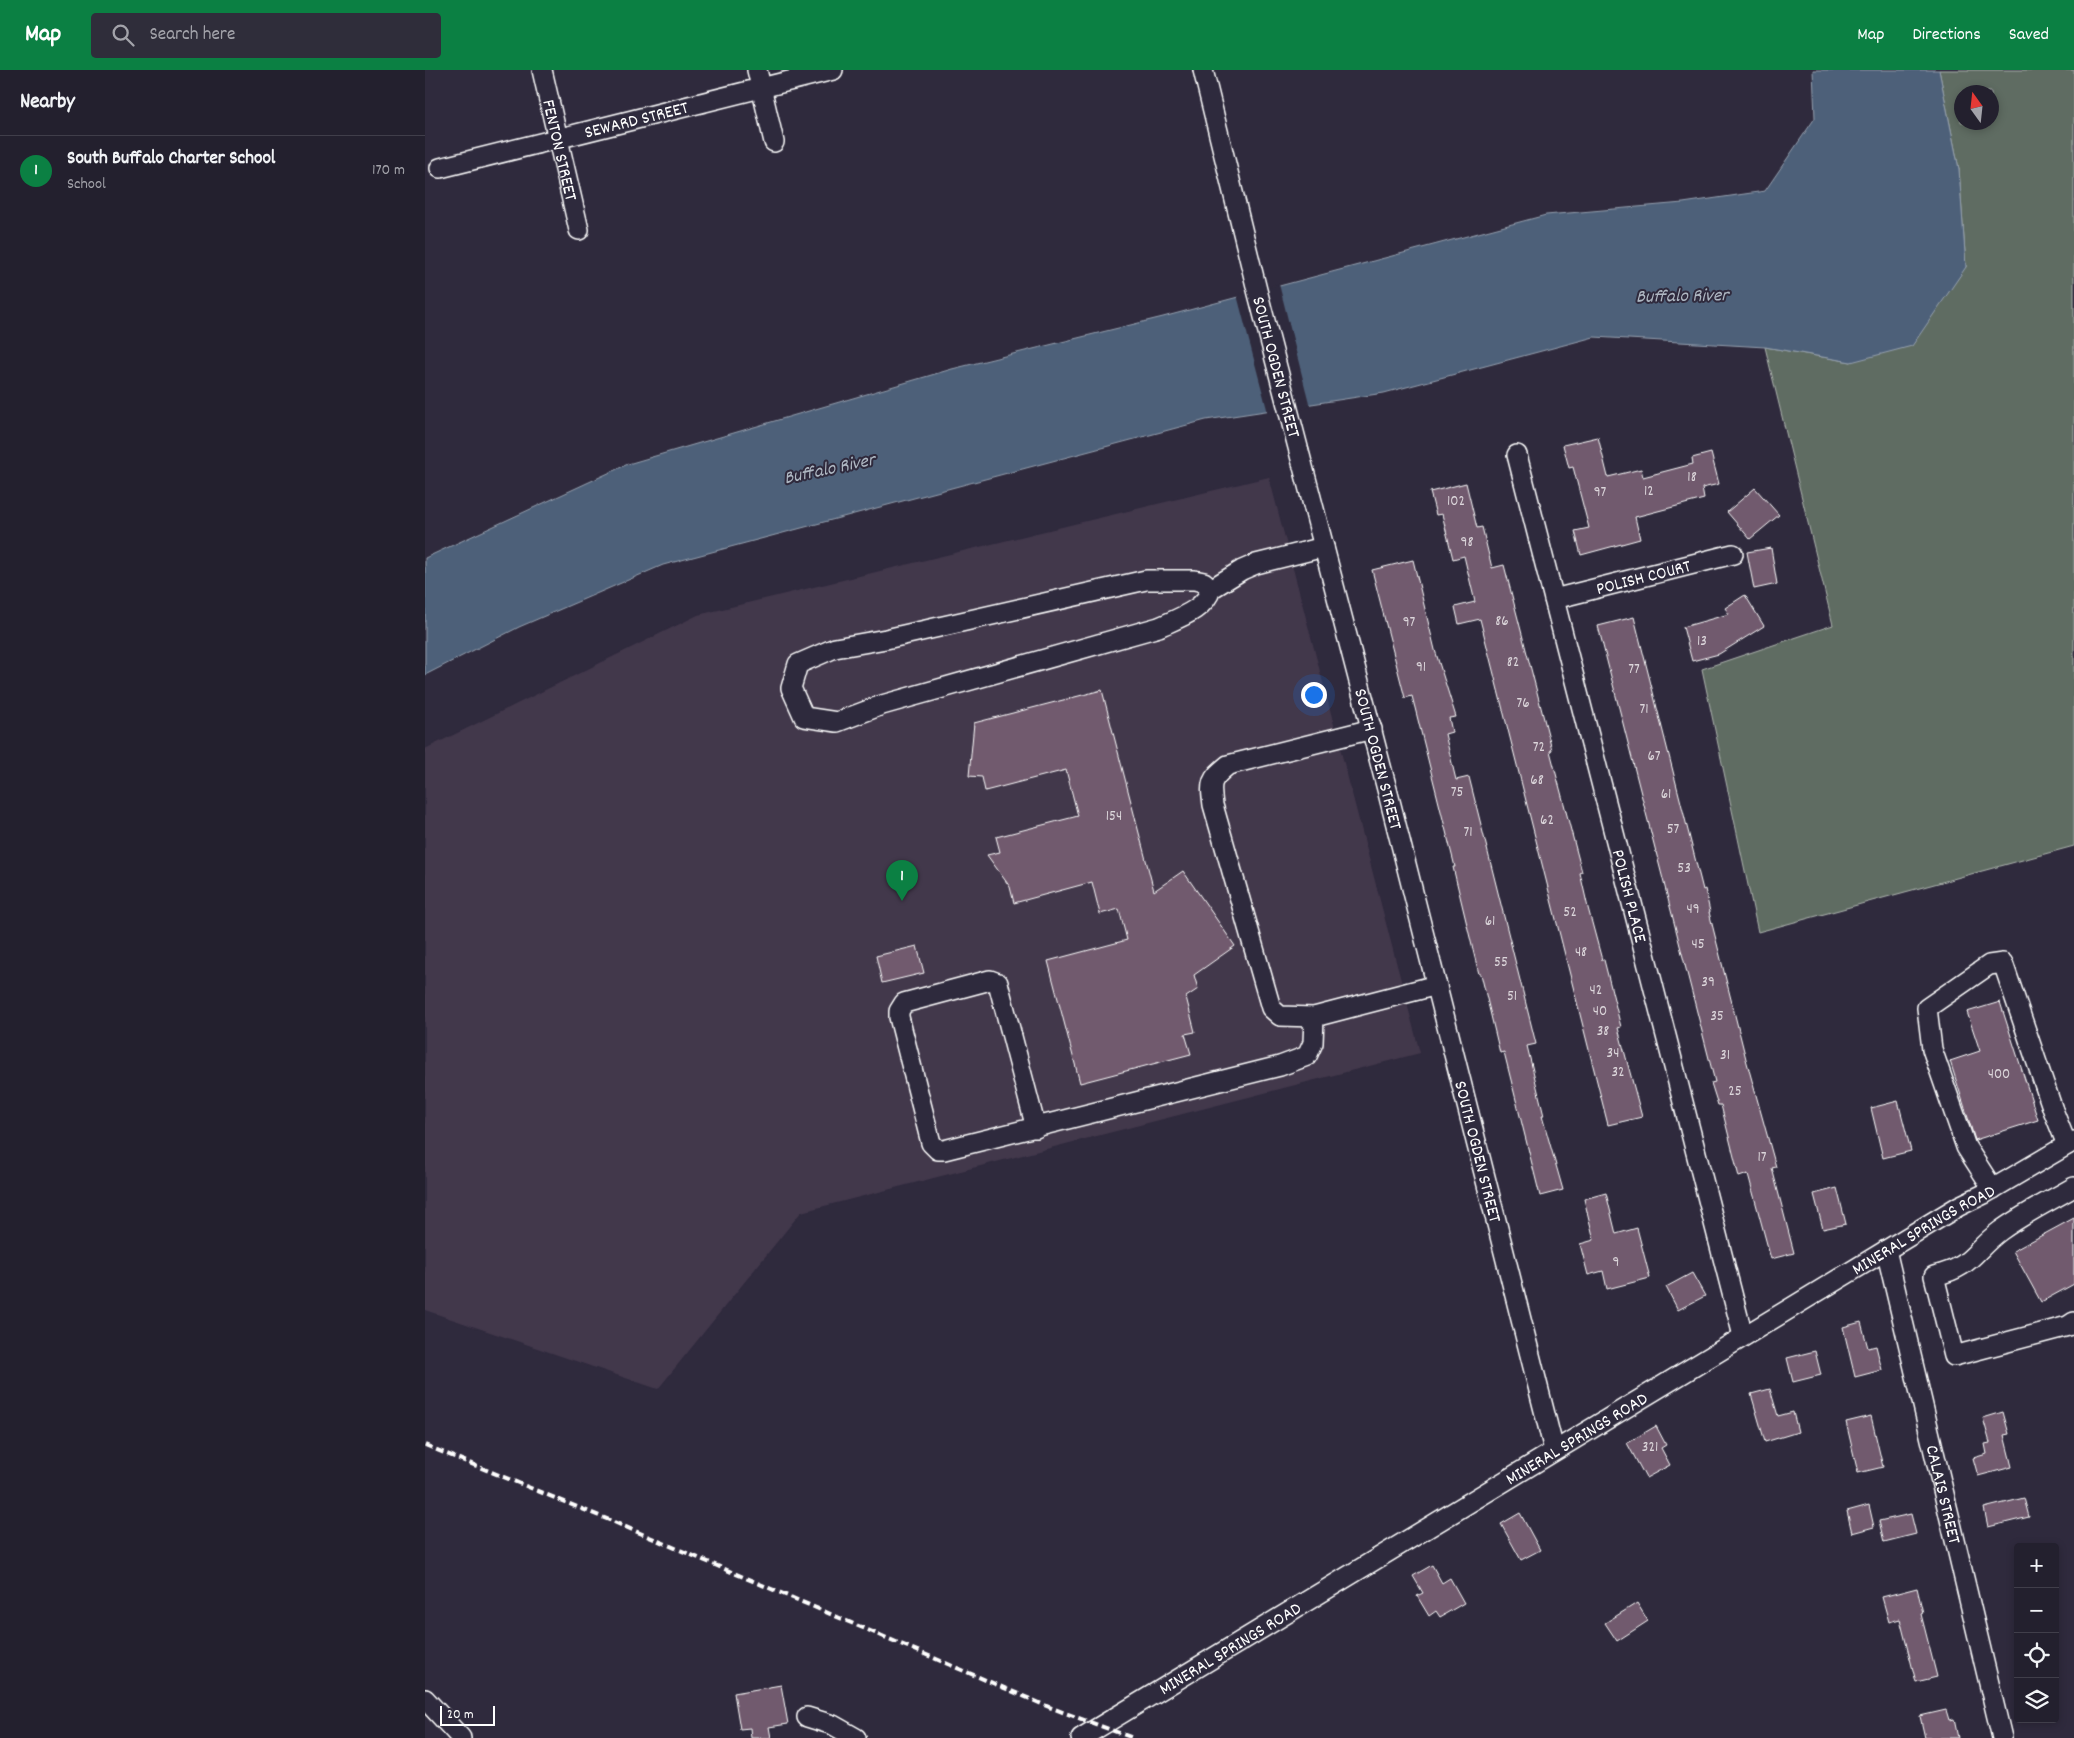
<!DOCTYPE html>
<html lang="en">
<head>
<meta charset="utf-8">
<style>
  body { margin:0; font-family:Dekko,sans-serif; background:#2f2d3a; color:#f1f3f6 }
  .controls { position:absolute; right:15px; bottom:15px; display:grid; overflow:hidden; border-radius:5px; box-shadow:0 2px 8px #0003 }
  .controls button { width:45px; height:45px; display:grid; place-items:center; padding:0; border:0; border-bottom:1px solid #403e4a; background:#23202e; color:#f1f3f6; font:25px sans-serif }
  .compass { position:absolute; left:1529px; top:15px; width:45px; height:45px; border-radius:50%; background:#23202e; box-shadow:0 2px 8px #0003; rotate:345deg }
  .scale { position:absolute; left:15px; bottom:12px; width:55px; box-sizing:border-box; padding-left:5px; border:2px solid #fff; border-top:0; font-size:14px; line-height:18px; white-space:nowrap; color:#fff; -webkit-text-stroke:4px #2f2a3d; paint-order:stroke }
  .you { position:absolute; left:888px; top:624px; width:18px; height:18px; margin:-12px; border:4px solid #fff; border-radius:50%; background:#1a73e8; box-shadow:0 0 0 8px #1a73e833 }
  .badge { display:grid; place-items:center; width:32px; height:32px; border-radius:50%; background:#0b8043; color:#fff; font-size:16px; font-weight:700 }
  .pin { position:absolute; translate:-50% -41px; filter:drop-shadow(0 1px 2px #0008) }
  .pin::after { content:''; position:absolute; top:26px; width:18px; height:15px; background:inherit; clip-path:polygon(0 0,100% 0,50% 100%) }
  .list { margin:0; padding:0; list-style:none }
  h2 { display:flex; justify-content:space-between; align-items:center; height:65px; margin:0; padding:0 20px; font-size:21px }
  h2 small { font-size:16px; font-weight:400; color:#a3a3aa }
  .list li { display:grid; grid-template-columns:32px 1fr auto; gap:15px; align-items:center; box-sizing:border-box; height:70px; padding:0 20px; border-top:1px solid #403e4a }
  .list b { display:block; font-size:19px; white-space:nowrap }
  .list p { margin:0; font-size:16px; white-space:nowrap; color:#a3a3aa }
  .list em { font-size:16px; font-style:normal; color:#a3a3aa }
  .icon { flex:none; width:28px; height:28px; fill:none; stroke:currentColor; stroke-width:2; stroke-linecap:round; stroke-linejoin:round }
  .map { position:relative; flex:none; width:1649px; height:1668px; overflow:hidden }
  header { display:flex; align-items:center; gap:30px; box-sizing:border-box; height:70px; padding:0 25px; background:#0b8043; color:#fff }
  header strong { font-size:24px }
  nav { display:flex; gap:28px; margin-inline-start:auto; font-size:18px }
  .search { width:350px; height:45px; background:#2f2d3a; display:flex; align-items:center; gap:12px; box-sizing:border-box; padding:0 18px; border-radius:5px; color:#a3a3aa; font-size:19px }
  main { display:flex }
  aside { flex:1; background:#23202e }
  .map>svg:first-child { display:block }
</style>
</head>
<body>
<header>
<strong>Map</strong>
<div class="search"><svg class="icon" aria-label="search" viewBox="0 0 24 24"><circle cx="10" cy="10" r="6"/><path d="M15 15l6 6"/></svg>Search here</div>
<nav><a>Map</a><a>Directions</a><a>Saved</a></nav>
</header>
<main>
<aside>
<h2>Nearby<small></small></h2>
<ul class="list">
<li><span class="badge">1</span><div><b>South Buffalo Charter School</b><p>School</p></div><em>170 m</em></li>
</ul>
</aside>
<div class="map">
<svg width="1649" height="1668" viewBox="0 0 1649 1668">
  <rect width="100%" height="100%" fill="#2f2a3d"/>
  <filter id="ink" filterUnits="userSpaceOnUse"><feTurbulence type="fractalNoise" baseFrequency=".02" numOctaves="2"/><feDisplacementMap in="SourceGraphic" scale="10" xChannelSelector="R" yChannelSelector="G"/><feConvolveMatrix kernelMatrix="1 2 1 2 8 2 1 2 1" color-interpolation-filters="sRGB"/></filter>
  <g filter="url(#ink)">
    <path fill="#43384c" d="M 844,407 L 995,983 L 376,1142 L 233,1319 L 0,1240 L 0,679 L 273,545 Z"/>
    <path fill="#5f6c62" stroke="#afb6b0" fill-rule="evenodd" d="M 1514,0 L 1649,0 L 1649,776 L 1333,862 L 1277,599 L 1408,555 L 1340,277 L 1426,292 L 1541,197 L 1534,99 ZM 1536,22 L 1566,22 L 1566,52 L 1536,52 Z"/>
    <path fill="#4e6179" stroke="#95a0af" d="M 1388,0 L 1514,0 L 1534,99 L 1541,197 L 1487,276 L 1426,292 L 1340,277 L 1169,267 L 959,323 L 781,350 L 238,495 L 94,557 L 0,605 L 0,488 L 203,394 L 527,299 L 738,247 L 1121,145 L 1258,133 L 1340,121 L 1390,48 Z"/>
    <path fill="#2f2a3d" d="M 854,214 L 885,337 L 843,343 L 812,225 Z"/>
    <path fill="#715a6e" stroke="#fff" d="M 1173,367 L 1183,407 L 1216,399 L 1218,407 L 1268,394 L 1267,388 L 1286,383 L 1294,414 L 1277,418 L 1279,429 L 1210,447 L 1215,469 L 1156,485 L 1150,461 L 1164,458 L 1148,397 L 1144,398 L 1138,375 Z
      M 1041,413 L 1052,458 L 1057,457 L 1067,498 L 1079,495 L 1127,680 L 1125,681 L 1157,802 L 1155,803 L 1163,838 L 1177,890 L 1179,890 L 1196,957 L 1193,958 L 1217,1047 L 1183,1055 L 1055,549 L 1034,554 L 1030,537 L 1050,532 L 1039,486 L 1028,489 L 1017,444 L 1011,445 L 1005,422 Z
      M 1330,418 L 1354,445 L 1325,469 L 1302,442 Z
      M 1346,478 L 1352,514 L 1329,519 L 1322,482 Z
      M 988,490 L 1010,580 L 1031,647 L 1024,648 L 1027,662 L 1020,664 L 1031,710 L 1044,707 L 1111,974 L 1102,976 L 1119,1046 L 1117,1046 L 1138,1120 L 1115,1126 L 1079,982 L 1075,983 L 1056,904 L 1054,904 L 1048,880 L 1028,797 L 1030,797 L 987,626 L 980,628 L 947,500 Z
      M 1320,525 L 1339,556 L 1294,584 L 1267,591 L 1258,557 L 1304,544 L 1300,538 Z
      M 1209,547 L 1278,820 L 1280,819 L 1285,842 L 1284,842 L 1321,989 L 1351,1097 L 1347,1098 L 1369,1183 L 1346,1189 L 1323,1104 L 1314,1107 L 1296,1035 L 1293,1035 L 1286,1013 L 1290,1012 L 1173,556 Z
      M 677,620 L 729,821 L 758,801 L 810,876 L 769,905 L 773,919 L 761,927 L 770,962 L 760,964 L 766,984 L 655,1013 L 623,891 L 702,870 L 694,839 L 675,844 L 667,812 L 589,833 L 585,817 L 562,785 L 575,782 L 571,767 L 653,746 L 641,700 L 560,721 L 557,707 L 544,706 L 549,653 Z
      M 492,876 L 499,903 L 457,913 L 451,886 Z
      M 1575,932 L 1613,1050 L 1550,1070 L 1525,991 L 1555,981 L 1542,942 Z
      M 1473,1031 L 1486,1081 L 1458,1088 L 1446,1038 Z
      M 1412,1118 L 1421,1154 L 1398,1159 L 1389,1124 Z
      M 1181,1123 L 1191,1164 L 1212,1158 L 1225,1208 L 1182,1219 L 1178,1201 L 1163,1205 L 1155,1174 L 1169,1170 L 1159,1129 Z
      M 1649,1148 L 1649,1214 L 1616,1232 L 1588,1181 Z
      M 1267,1203 L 1280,1226 L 1253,1240 L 1241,1217 Z
      M 1436,1252 L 1443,1278 L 1451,1276 L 1457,1300 L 1430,1307 L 1418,1257 Z
      M 1390,1281 L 1396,1305 L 1368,1312 L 1362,1288 Z
      M 1345,1319 L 1353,1346 L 1368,1342 L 1373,1362 L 1340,1372 L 1326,1324 Z
      M 1578,1342 L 1584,1364 L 1579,1365 L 1587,1397 L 1553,1406 L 1548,1388 L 1562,1384 L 1560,1374 L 1565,1373 L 1558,1348 Z
      M 1446,1346 L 1458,1397 L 1433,1403 L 1421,1352 Z
      M 1231,1356 L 1241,1375 L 1236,1378 L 1245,1395 L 1221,1408 L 1202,1373 Z
      M 1599,1428 L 1604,1447 L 1563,1457 L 1559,1438 Z
      M 1444,1435 L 1449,1457 L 1427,1463 L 1422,1441 Z
      M 1095,1443 L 1115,1480 L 1096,1490 L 1076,1454 Z
      M 1486,1444 L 1491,1464 L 1459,1472 L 1454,1451 Z
      M 1007,1495 L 1017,1513 L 1025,1508 L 1039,1533 L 1015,1547 L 1011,1541 L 1004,1546 L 992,1526 L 998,1523 L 988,1506 Z
      M 1492,1518 L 1498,1543 L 1496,1544 L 1512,1607 L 1491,1612 L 1475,1549 L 1464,1552 L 1457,1527 Z
      M 1212,1533 L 1223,1551 L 1192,1571 L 1180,1553 Z
      M 356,1615 L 363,1654 L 344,1657 L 346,1668 L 326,1668 L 325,1658 L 315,1659 L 309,1623 Z
      M 1521,1640 L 1524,1650 L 1529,1649 L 1533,1668 L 1500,1668 L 1495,1646 Z"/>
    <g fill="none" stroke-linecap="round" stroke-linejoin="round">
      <defs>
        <g id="minor">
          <path id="s1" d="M 117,0 L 154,160"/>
          <path d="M 332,0 L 349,72"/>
          <path id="s2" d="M 778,0 L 832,220 L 964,727 L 1129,1380"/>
          <path id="s3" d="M 15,98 L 408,0"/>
          <path id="s4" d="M 1092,385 L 1318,1266"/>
          <path d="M 786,519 L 779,512 L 769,510 L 721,510 L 461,569 L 410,578 L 373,594 L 366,618 L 379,647 L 412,652 L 457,635 L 734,557 C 753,548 780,540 786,519 L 817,500 L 831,494 L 899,477"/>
          <path id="s5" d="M 1129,529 L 1308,484"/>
          <path d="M 947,659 L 803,695 C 785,710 785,712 788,735 L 846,938 L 855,946 L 889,947 L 1012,915"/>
          <path d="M 611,1058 L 573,913 L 565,910 L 479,933 L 474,941 L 474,947 L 506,1073 L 513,1080 L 519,1080 L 855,996 L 882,986 L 888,973 L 889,947"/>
          <path d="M 1649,1117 C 1625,1131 1598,1144 1575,1161 C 1547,1182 1548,1197 1509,1206 L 1529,1286 L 1643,1256 L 1649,1252"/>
          <path d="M 1568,1119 L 1541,1077 L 1507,979 L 1502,938 L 1564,895 L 1578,893 L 1628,1040 L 1642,1075"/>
          <path id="s6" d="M 1461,1180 L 1577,1668"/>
          <path d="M 0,1629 L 36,1668"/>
          <path d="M 382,1647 L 408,1655 L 431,1668"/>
          <path id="s7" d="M 656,1668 L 1534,1136 L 1559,1124 L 1649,1071"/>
        </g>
      </defs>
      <use href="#minor" stroke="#fff" stroke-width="22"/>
      <use href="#minor" stroke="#2f2a3d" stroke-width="19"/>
      <path stroke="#fff" stroke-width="4" stroke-dasharray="8 4" stroke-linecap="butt" d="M 0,1375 L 189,1452 L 624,1637 L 708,1668"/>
    </g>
  </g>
  <g text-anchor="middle" stroke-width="4" stroke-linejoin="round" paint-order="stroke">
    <g font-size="15" fill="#dcd6db">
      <text x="1267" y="411">18</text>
      <text x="1224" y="425">12</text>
      <text x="1175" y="426">97</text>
      <text x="1031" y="435">102</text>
      <text x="1042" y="476">98</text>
      <text x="1077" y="555">86</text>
      <text x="984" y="556">97</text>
      <text x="1277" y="575">13</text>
      <text x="1088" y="596">82</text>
      <text x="996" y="601">91</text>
      <text x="1209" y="603">77</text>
      <text x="1098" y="637">76</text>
      <text x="1219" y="643">71</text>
      <text x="1114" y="681">72</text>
      <text x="1229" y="690">67</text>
      <text x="1112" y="714">68</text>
      <text x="1032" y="726">75</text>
      <text x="1241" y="728">61</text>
      <text x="689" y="750">154</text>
      <text x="1122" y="754">62</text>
      <text x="1248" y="763">57</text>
      <text x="1043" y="766">71</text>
      <text x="1259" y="802">53</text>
      <text x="1268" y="843">49</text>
      <text x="1145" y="846">52</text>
      <text x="1065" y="855">61</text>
      <text x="1273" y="878">45</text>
      <text x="1156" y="886">48</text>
      <text x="1076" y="896">55</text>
      <text x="1283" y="916">39</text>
      <text x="1171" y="924">42</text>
      <text x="1087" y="930">51</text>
      <text x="1175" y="945">40</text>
      <text x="1292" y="950">35</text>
      <text x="1178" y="965">38</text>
      <text x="1188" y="987">34</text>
      <text x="1300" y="989">31</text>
      <text x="1193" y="1006">32</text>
      <text x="1574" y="1008">400</text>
      <text x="1310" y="1025">25</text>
      <text x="1337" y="1091">17</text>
      <text x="1191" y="1196">9</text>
      <text x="1225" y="1381">321</text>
    </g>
    <g font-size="18" fill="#fff" stroke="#2f2a3d">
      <text dy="6" stroke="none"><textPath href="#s3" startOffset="202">SEWARD STREET</textPath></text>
      <text dy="6" stroke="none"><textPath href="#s1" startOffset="82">FENTON STREET</textPath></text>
      <text dy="6" stroke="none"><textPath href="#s2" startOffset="306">SOUTH OGDEN STREET</textPath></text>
      <text dy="6" stroke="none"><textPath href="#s5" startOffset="92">POLISH COURT</textPath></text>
      <text dy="6" stroke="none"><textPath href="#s2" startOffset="711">SOUTH OGDEN STREET</textPath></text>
      <text dy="6" stroke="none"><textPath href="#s4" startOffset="455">POLISH PLACE</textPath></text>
      <text dy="6" stroke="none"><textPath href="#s2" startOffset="1116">SOUTH OGDEN STREET</textPath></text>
      <text dy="6" stroke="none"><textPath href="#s7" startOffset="984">MINERAL SPRINGS ROAD</textPath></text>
      <text dy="6" stroke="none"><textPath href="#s7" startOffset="579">MINERAL SPRINGS ROAD</textPath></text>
      <text dy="6" stroke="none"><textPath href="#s6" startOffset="251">CALAIS STREET</textPath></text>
      <text dy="6" stroke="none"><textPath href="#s7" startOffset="174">MINERAL SPRINGS ROAD</textPath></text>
    </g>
    <g font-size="19" font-style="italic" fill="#afb8c3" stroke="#2f2a3d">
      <text transform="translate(1257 224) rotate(-1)" y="7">Buffalo River</text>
      <text transform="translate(404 397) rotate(-12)" y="7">Buffalo River</text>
    </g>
  </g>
</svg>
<div class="controls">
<button>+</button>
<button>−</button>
<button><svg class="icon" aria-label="locate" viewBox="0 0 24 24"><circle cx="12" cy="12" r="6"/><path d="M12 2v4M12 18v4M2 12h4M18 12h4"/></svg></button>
<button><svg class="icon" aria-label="layers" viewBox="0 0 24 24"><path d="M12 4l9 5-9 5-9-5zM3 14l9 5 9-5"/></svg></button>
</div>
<svg class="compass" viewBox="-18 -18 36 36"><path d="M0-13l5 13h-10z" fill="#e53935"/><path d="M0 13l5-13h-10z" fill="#a3a3aa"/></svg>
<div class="scale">20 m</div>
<div class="you"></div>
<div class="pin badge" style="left:477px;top:831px">1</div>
</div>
</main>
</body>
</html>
